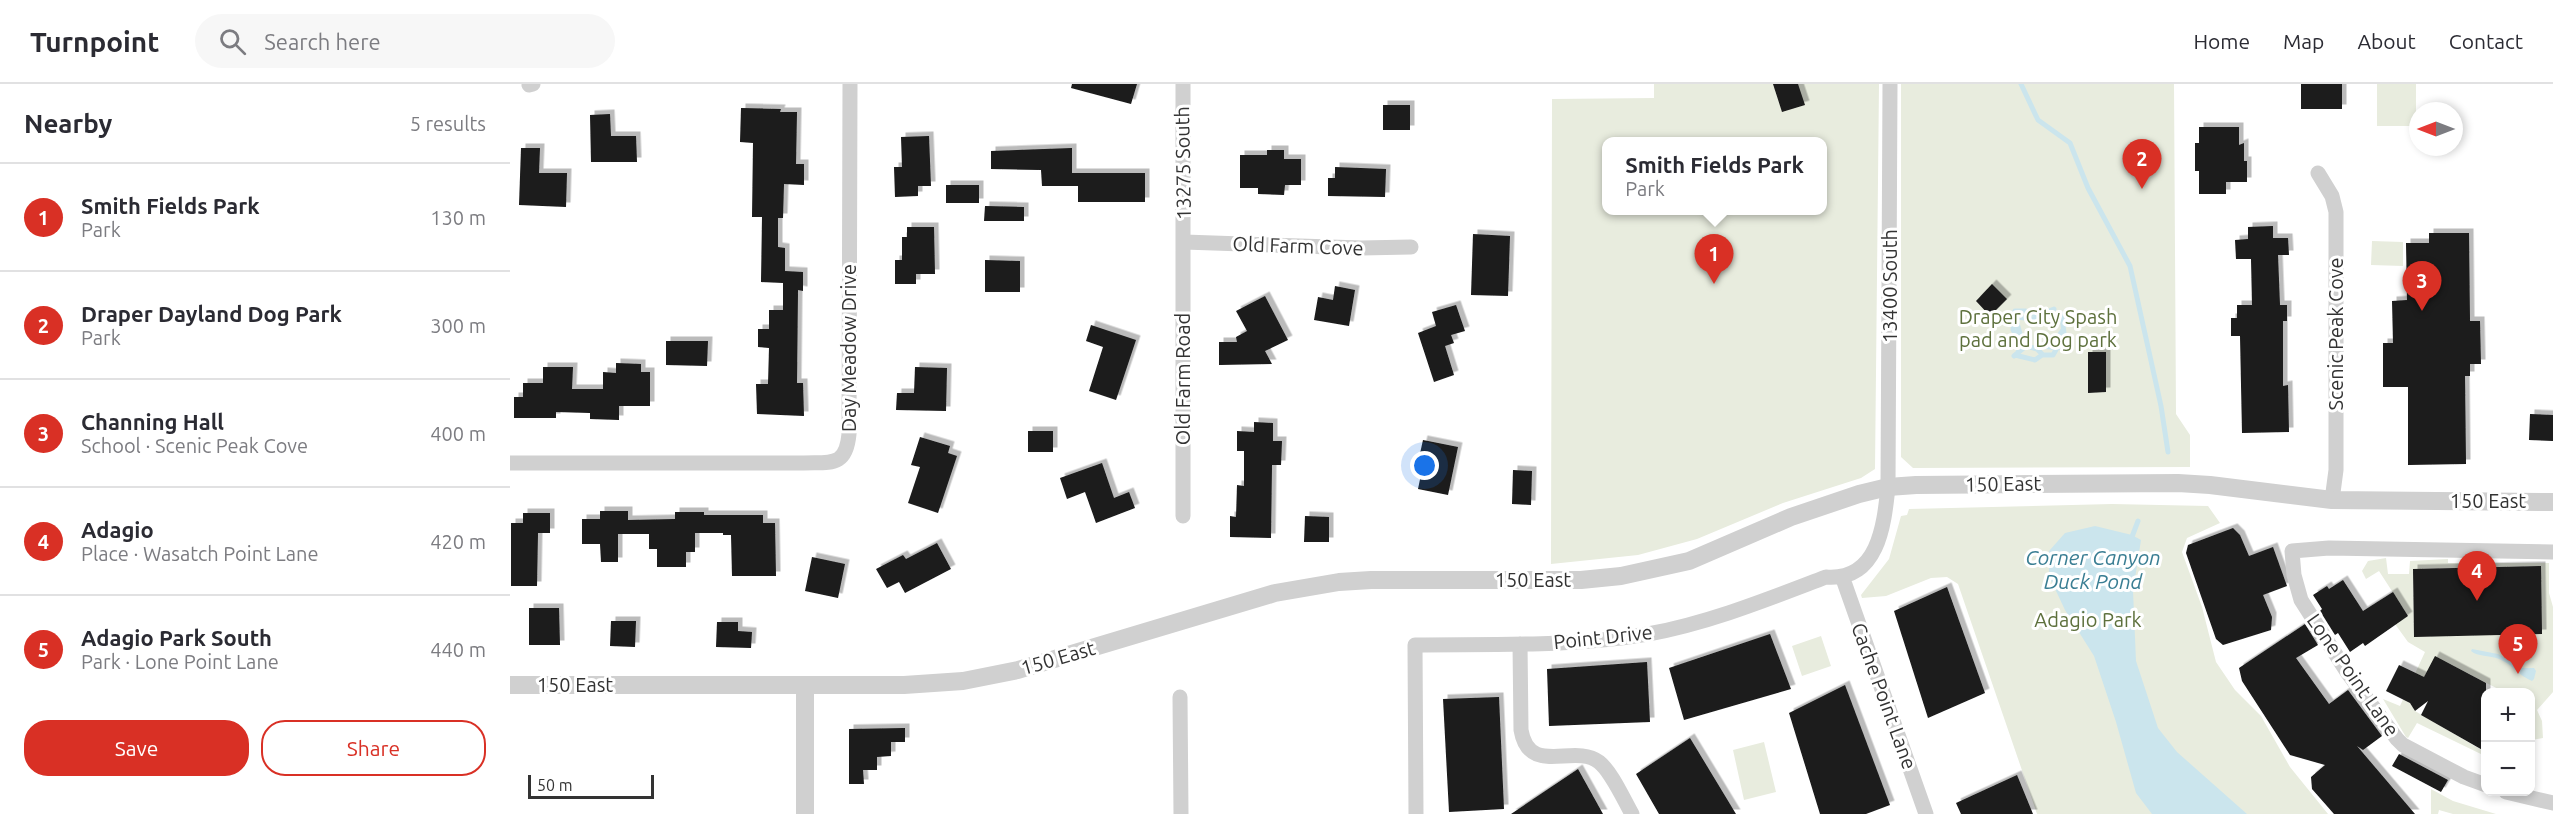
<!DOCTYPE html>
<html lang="en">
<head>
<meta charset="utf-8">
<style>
  body { margin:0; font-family:Ubuntu,sans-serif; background:#f7f7f7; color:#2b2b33 }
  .controls { position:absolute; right:18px; bottom:18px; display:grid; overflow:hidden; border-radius:12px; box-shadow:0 3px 9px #0003 }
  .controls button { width:54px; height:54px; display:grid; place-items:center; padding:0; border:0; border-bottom:2px solid #e1e1e2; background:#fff; color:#2b2b33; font:30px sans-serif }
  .compass { position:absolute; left:1899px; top:18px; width:54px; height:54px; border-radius:50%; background:#fff; box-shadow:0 3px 9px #0003; rotate:270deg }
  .scale { position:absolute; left:18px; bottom:15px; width:126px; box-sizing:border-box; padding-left:6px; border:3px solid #333; border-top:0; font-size:16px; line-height:21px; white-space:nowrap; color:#333; -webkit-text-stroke:4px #fff; paint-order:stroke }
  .you { position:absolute; left:915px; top:382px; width:21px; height:21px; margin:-15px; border:4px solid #fff; border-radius:50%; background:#1a73e8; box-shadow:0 0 0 9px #1a73e833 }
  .badge { display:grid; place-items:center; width:39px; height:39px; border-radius:50%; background:#d93025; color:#fff; font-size:20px; font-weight:700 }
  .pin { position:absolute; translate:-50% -50px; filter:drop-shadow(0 2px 3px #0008) }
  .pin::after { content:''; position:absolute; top:32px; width:21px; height:18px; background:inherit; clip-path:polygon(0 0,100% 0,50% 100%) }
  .popup { position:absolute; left:1092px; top:53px; width:225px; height:78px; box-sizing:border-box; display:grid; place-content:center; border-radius:12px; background:#fff; filter:drop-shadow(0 2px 4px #0005); font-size:20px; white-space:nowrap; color:#7c7c81 }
  .popup b { font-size:22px; color:#2b2b33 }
  .popup::after { content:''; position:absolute; left:50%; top:100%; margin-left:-12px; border:12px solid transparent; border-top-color:#fff }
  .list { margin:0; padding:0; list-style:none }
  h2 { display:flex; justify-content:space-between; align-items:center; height:78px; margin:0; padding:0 24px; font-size:26px }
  h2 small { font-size:20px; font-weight:400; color:#7c7c81 }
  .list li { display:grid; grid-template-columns:39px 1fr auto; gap:18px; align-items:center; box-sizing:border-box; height:108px; padding:0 24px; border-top:2px solid #e1e1e2 }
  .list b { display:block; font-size:22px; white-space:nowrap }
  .list p { margin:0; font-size:20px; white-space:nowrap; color:#7c7c81 }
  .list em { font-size:20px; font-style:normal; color:#7c7c81 }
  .actions { display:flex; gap:12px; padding:18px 24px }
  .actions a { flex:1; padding:14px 0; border:2px solid #d93025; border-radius:24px; text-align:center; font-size:21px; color:#d93025 }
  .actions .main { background:#d93025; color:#fff }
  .icon { flex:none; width:33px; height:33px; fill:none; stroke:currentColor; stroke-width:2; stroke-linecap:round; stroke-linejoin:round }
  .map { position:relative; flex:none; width:2043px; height:730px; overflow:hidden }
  header { display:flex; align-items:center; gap:36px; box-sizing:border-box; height:84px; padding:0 30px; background:#fff; border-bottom:2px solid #e1e1e2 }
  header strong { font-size:28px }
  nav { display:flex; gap:33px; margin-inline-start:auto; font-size:21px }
  .search { width:420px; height:54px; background:#f7f7f7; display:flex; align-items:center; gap:15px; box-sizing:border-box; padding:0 21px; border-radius:33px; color:#7c7c81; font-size:22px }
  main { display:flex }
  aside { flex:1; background:#fff }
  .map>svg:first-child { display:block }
</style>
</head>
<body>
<header>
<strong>Turnpoint</strong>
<div class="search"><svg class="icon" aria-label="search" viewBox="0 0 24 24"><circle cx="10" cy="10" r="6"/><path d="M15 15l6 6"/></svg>Search here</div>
<nav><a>Home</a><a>Map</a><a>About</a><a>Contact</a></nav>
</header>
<main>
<aside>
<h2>Nearby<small>5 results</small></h2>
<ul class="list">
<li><span class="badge">1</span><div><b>Smith Fields Park</b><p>Park</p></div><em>130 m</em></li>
<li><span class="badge">2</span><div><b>Draper Dayland Dog Park</b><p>Park</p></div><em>300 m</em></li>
<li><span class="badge">3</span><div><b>Channing Hall</b><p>School · Scenic Peak Cove</p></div><em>400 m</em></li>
<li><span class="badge">4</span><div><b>Adagio</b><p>Place · Wasatch Point Lane</p></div><em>420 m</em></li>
<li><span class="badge">5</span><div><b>Adagio Park South</b><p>Park · Lone Point Lane</p></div><em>440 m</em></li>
</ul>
<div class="actions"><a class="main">Save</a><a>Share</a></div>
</aside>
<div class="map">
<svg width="2043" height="730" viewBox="0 0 2043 730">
  <defs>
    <filter id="shadow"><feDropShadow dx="4.5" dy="-4.5" stdDeviation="0" flood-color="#0004"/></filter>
  </defs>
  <rect width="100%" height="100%" fill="#fff"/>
  <path fill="#e8ecde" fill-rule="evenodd" d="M 1144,0 L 1369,0 L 1365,385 L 1351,394 L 1273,419 L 1187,455 L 1128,471 L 1041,480 L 1042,15 L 1144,14 ZM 1096,58 L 1312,58 L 1312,127 L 1096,127 Z
    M 1391,0 L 1664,0 L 1666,330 L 1680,351 L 1680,383 L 1403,384 L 1391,373 Z
    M 1867,0 L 1906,0 L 1906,42 L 1867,42 Z
    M 1862,157 L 1893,158 L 1893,182 L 1861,181 Z
    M 1602,420 L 1698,422 L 1710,439 L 1677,454 L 1672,468 L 1692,523 L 1706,578 L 1725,606 L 1751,632 L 1780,683 L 1818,730 L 1527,730 L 1448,500 L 1437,493 L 1421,494 L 1376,512 L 1352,514 L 1351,511 L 1379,475 L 1391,432 L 1397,431 L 1399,425 Z
    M 1876,474 L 1878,490 L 1899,490 L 1900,477 L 1938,475 L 1938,479 L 2039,479 L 2039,509 L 2043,523 L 2043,608 L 2027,626 L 2032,637 L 2033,654 L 2021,656 L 2020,608 L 1994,608 L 1932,576 L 1923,577 L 1900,619 L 1905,627 L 1975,668 L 1975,672 L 1907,639 L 1898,654 L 1896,653 L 1873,615 L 1890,622 L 1915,568 L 1898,558 L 1885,540 L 1898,532 L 1869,487 L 1856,495 L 1852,487 L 1858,477 ZM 2031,482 L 1904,552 L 1903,485 Z
    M 1311,552 L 1321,582 L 1292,592 L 1282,562 Z
    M 1254,658 L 1266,708 L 1234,716 L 1223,666 Z
    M 1921,705 L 1943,717 L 1986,730 L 1943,730 L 1929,726 L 1928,730 L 1921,730 Z"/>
  <path fill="#cbe5ed" d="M 1585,442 L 1622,451 L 1631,456 L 1623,507 L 1626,577 L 1648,644 L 1667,668 L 1737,730 L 1642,730 L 1626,709 L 1606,638 L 1584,572 L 1555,526 L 1539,492 L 1539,467 L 1555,449 Z
    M 1962,565 L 1988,570 L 2012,584 L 2024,584 L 2026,587 L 2024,595 L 2022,597 C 2009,592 2002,580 1989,575 C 1979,571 1968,573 1961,567 Z"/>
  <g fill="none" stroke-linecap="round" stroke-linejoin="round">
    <path stroke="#cbe5ed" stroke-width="5" d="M 1511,0 L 1528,36 L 1560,59 L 1578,104 L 1620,182 L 1651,322 L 1658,368
      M 1506,233 L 1524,235 L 1529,231
      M 1506,236 L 1511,253
      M 1549,263 L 1548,253 L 1553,246
      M 1508,265 L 1511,255 L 1503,246 L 1505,227 L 1515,227 L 1529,231 L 1544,225
      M 1527,265 L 1533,262 L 1547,264
      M 1505,271 L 1525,276 L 1532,271
      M 1504,272 L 1516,262 L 1527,265 L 1533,271 L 1543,271 L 1547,264 L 1553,263 L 1555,259 L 1552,231
      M 1620,458 L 1628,437"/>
  </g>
  <path fill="#1a1a1a" filter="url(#shadow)" d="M 562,0 L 627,0 L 621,20 L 561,4 Z
    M 1263,0 L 1288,0 L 1295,21 L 1272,28 Z
    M 1791,0 L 1832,0 L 1832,25 L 1791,25 Z
    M 873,21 L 900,21 L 900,46 L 873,46 Z
    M 231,24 L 271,25 L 270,28 L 287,28 L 286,80 L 294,80 L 294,101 L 274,100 L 273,134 L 268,134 L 268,163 L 275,164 L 275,187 L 293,188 L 293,207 L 288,206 L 287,299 L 293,299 L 294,332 L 247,330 L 246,300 L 258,300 L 259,264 L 248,263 L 248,245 L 259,245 L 259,226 L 273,226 L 273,199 L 251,198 L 252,133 L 242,133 L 243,59 L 230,58 Z
    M 100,30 L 101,52 L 126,52 L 127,78 L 81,78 L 80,31 Z
    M 1689,43 L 1729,43 L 1729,61 L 1734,59 L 1734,77 L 1737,77 L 1737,98 L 1716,98 L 1716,110 L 1689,110 L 1689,87 L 1685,87 L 1685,59 L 1689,59 Z
    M 419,52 L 421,102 L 408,102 L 408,112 L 385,113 L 384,83 L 392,83 L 391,53 Z
    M 11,64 L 30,64 L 29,89 L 57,89 L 56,123 L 9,121 Z
    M 562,64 L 562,89 L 635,89 L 635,118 L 568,118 L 568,102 L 532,102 L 531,86 L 481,85 L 481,67 Z
    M 757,66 L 774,66 L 774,75 L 791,75 L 791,101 L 775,101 L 774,111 L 748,110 L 748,104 L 730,104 L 730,71 L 757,71 Z
    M 825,83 L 876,85 L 875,113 L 818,112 L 818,94 L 825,94 Z
    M 436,101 L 469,101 L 469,119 L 436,119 Z
    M 475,122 L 514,123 L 514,137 L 474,137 Z
    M 1763,142 L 1763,154 L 1778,154 L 1779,171 L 1768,171 L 1770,221 L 1777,221 L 1777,237 L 1773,237 L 1773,302 L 1778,301 L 1779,348 L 1732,349 L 1730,252 L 1721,252 L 1721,234 L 1727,234 L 1727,221 L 1742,221 L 1741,175 L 1726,175 L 1725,156 L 1738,155 L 1738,143 Z
    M 397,143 L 424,143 L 425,190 L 406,190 L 406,200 L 385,200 L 385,176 L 392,176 L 392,153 L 397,153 Z
    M 1919,149 L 1959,149 L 1960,237 L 1970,237 L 1971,280 L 1960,280 L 1960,292 L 1955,292 L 1956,380 L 1898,381 L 1898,303 L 1873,303 L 1873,259 L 1883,259 L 1882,217 L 1897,216 L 1896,159 L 1919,159 Z
    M 963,150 L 1000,152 L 998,212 L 961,211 Z
    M 475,176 L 510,177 L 510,208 L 475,208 Z
    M 1482,200 L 1497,215 L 1480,232 L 1466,217 Z
    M 825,202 L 845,206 L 839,242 L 804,236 L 808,213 L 823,216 Z
    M 755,212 L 778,256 L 755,267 L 762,280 L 709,281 L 709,258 L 727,258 L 726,253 L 737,247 L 726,227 Z
    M 946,221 L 955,247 L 941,251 L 944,259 L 935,262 L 944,291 L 924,298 L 908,249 L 926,242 L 922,228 Z
    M 581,241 L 626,256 L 606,316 L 579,307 L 593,263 L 576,257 Z
    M 156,257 L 198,257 L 197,282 L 156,281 Z
    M 1578,268 L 1596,268 L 1596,308 L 1578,309 Z
    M 106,279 L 131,280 L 131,288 L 140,288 L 140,322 L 109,322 L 109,336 L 80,335 L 80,329 L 46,328 L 46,334 L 4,334 L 4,313 L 13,313 L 13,299 L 33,299 L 33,283 L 63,283 L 62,305 L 93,305 L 93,288 L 106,289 Z
    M 405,283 L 437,284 L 436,327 L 386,326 L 387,309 L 404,309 Z
    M 2020,330 L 2043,331 L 2043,357 L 2019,356 Z
    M 744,338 L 763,339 L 763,357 L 772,357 L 771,381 L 762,381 L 761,454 L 720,453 L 720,432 L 726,433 L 727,401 L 734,402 L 734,367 L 727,367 L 727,347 L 744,348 Z
    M 518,347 L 543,347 L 543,368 L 518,368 Z
    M 410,353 L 440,362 L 438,369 L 447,372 L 428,429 L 398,419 L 410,383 L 401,381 Z
    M 913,356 L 948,363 L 938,411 L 908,405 L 914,376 L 909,374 Z
    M 592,379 L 604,414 L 619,408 L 625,424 L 586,439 L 575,408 L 557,415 L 550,394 Z
    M 1003,386 L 1022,387 L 1021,421 L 1002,420 Z
    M 90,427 L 118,427 L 118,436 L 165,435 L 165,428 L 194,428 L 194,431 L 253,431 L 253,439 L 265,439 L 266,492 L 222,492 L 221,451 L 213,451 L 213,449 L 185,449 L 185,468 L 176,468 L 176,483 L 147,483 L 147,465 L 139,465 L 139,450 L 108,450 L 108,478 L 91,478 L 90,460 L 72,460 L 72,435 L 90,435 Z
    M 13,429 L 40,429 L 40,449 L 28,449 L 27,502 L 1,502 L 1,439 L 13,439 Z
    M 795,432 L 819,433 L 819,458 L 794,458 Z
    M 1723,444 L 1730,451 L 1739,472 L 1763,463 L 1777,502 L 1753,511 L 1762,533 L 1761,546 L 1713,561 L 1706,555 L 1676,469 L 1678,461 Z
    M 427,459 L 441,485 L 395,509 L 389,498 L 377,504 L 366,485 L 393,471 L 396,475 Z
    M 302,473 L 335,480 L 328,514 L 295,507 Z
    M 2031,482 L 2032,550 L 1904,553 L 1903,485 Z
    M 1833,496 L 1853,527 L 1883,508 L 1898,532 L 1855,562 L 1853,559 L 1840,568 L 1828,549 L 1825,551 L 1810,527 L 1812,525 L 1803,511 L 1817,502 L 1819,505 Z
    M 1437,503 L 1475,609 L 1418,634 L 1384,527 Z
    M 19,524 L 49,524 L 50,561 L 19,561 Z
    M 101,537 L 126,537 L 125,563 L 100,562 Z
    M 207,538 L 228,538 L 228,547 L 242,548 L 241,564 L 206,563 Z
    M 1795,540 L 1808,561 L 1786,574 L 1819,620 L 1838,606 L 1872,652 L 1853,666 L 1847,662 L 1905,730 L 1824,730 L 1802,705 L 1801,693 L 1815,681 L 1780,671 L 1732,597 L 1729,584 Z
    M 1260,550 L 1281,605 L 1174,636 L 1159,584 Z
    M 1925,572 L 1976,599 L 1976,668 L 1911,631 L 1918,617 L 1905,627 L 1900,619 L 1876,607 L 1889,581 L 1914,593 Z
    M 1137,578 L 1140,638 L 1039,642 L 1037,585 Z
    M 1335,601 L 1380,721 L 1356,730 L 1310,730 L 1279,629 Z
    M 989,613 L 994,725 L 939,728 L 933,615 Z
    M 395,644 L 395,658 L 381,658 L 381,672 L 367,673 L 367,686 L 353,686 L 354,700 L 339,700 L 339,645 Z
    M 1180,654 L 1226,730 L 1149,730 L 1126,690 Z
    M 1889,670 L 1938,696 L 1931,708 L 1882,682 Z
    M 1068,685 L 1093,730 L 1001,730 Z
    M 1507,691 L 1523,730 L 1451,730 L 1446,719 Z"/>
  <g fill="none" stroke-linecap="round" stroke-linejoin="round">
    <path stroke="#d0d0d0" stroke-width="15" d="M 673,0 L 673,432
      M 19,1 L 23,0
      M 1808,89 L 1822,112 L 1826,128 L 1826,386 L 1822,416
      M 674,158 L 851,164 L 901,163
      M 0,379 L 294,379 C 321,378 336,383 339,350 L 340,0
      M 1333,495 L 1416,730
      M 1010,560 L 1011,646 C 1019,693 1064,659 1089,678 C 1101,687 1114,716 1122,730
      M 670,613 L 671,730
      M 1976,701 L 1954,693 L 1893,661 L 1887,655 L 1837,588 L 1791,516 L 1784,491 L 1782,467 L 1819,464 L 2043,468
      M 1996,708 L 2043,719
      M 906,730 L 905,561 C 983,560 1061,563 1138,550 C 1199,539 1258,515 1316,493 C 1368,497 1374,442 1378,403 L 1380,0"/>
    <path stroke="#d0d0d0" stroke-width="18" d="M 0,601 L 394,601 L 453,597 L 508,586 L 765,509 L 829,498 L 861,496 L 1071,496 L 1111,492 L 1179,477 L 1281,433 L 1349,410 L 1378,403 L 1406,401 L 1668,399 L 1700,401 L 1822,416 L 2043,418
      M 295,601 L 295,730"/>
  </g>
  <g text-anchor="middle" stroke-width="6" stroke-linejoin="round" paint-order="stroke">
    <g font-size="20" fill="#333" stroke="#fff">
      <text transform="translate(673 79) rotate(-91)" y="7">13275 South</text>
      <text transform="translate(788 162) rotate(2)" y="7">Old Farm Cove</text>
      <text transform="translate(1380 202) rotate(-90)" y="7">13400 South</text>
      <text transform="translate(1826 250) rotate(-90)" y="7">Scenic Peak Cove</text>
      <text transform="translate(339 264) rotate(-90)" y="7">Day Meadow Drive</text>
      <text transform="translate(673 295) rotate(-90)" y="7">Old Farm Road</text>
      <text transform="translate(1493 400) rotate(-1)" y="7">150 East</text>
      <text x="1978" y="424">150 East</text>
      <text x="1023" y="503">150 East</text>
      <text transform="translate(1093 553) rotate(-6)" y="7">Point Drive</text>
      <text transform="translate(548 574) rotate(-16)" y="7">150 East</text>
      <text transform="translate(1843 591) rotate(55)" y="7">Lone Point Lane</text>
      <text x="65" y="608">150 East</text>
      <text transform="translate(1374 612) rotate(70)" y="7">Cache Point Lane</text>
    </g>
    <g font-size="20" fill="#5e713d" stroke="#fff">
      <text x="1528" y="240">Draper City Spash<tspan x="1528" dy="23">pad and Dog park</tspan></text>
      <text x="1578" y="543">Adagio Park</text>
    </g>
    <g font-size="21" font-style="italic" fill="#3a7e93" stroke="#fff">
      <text x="1583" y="481">Corner Canyon<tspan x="1583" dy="24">Duck Pond</tspan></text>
    </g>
  </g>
</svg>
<div class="controls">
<button>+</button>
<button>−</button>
</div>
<svg class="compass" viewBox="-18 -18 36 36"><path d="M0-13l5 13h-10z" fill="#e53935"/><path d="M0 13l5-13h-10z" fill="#7c7c81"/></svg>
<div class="scale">50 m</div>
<div class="you"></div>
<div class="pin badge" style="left:1204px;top:200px">1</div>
<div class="popup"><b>Smith Fields Park</b>Park</div>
<div class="pin badge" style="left:1632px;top:105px">2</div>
<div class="pin badge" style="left:1912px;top:227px">3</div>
<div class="pin badge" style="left:1967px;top:517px">4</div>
<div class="pin badge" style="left:2008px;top:590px">5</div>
</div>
</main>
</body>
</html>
